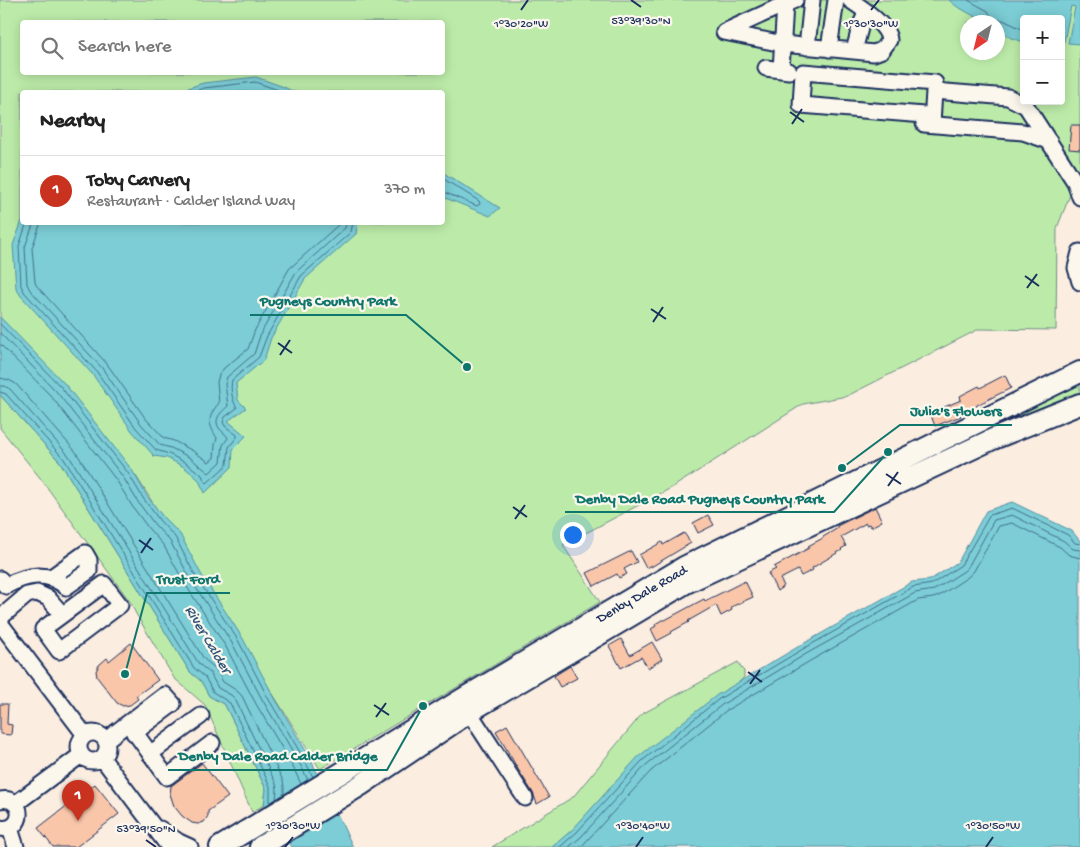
<!DOCTYPE html>
<html lang="en">
<head>
<meta charset="utf-8">
<style>
  body { margin:0; font-family:"Gochi Hand",sans-serif; background:#f6f6f6; color:#222 }
  .controls { position:absolute; right:15px; top:15px; display:grid; overflow:hidden; border-radius:5px; box-shadow:0 2px 12px #0003 }
  .controls button { width:45px; height:45px; display:grid; place-items:center; padding:0; border:0; border-bottom:1px solid #e0e0e0; background:#fff; color:#222; font:25px sans-serif }
  .compass { position:absolute; left:960px; top:15px; width:45px; height:45px; border-radius:50%; background:#fff; box-shadow:0 2px 12px #0003; rotate:215deg }
  .you { position:absolute; left:572px; top:534px; width:18px; height:18px; margin:-12px; border:4px solid #fff; border-radius:50%; background:#1a73e8; box-shadow:0 0 0 8px #1a73e833 }
  .badge { display:grid; place-items:center; width:32px; height:32px; border-radius:50%; background:#c8321e; color:#fff; font-size:16px; font-weight:700 }
  .pin { position:absolute; translate:-50% -41px; filter:drop-shadow(0 1px 2px #0008) }
  .pin::after { content:''; position:absolute; top:26px; width:18px; height:15px; background:inherit; clip-path:polygon(0 0,100% 0,50% 100%) }
  .list { margin:0; padding:0; list-style:none }
  h2 { display:flex; justify-content:space-between; align-items:center; height:65px; margin:0; padding:0 20px; font-size:21px }
  h2 small { font-size:16px; font-weight:400; color:#767676 }
  .list li { display:grid; grid-template-columns:32px 1fr auto; gap:15px; align-items:center; box-sizing:border-box; height:70px; padding:0 20px; border-top:1px solid #e0e0e0 }
  .list b { display:block; font-size:19px; white-space:nowrap }
  .list p { margin:0; font-size:16px; white-space:nowrap; color:#767676 }
  .list em { font-size:16px; font-style:normal; color:#767676 }
  .icon { flex:none; width:28px; height:28px; fill:none; stroke:currentColor; stroke-width:2; stroke-linecap:round; stroke-linejoin:round }
  .map { position:relative; flex:none; width:1080px; height:847px; overflow:hidden }
  .search { position:absolute; background:#fff; box-shadow:0 2px 12px #0003; left:20px; top:20px; width:425px; height:55px; display:flex; align-items:center; gap:12px; box-sizing:border-box; padding:0 18px; border-radius:5px; color:#767676; font-size:19px }
  .panel { position:absolute; background:#fff; box-shadow:0 2px 12px #0003; left:20px; top:90px; width:425px; height:135px; border-radius:5px }
  .map>svg:first-child { display:block }
</style>
</head>
<body>
<div class="map">
<svg width="1080" height="847" viewBox="0 0 1080 847">
  <rect width="100%" height="100%" fill="#fbeddf"/>
  <filter id="ink" filterUnits="userSpaceOnUse"><feTurbulence type="fractalNoise" baseFrequency=".02" numOctaves="2"/><feDisplacementMap in="SourceGraphic" scale="10" xChannelSelector="R" yChannelSelector="G"/><feConvolveMatrix kernelMatrix="1 2 1 2 8 2 1 2 1" color-interpolation-filters="sRGB"/></filter>
  <g filter="url(#ink)">
    <path fill="#bceba9" stroke="#6c8d84" fill-rule="evenodd" d="M 0,0 L 1080,0 L 1080,197 L 1075,182 L 1057,228 L 1056,330 L 979,329 L 847,396 L 803,404 L 673,487 L 563,545 L 600,602 L 320,769 L 136,476 L 0,337 ZM 1024,19 L 1061,19 L 1061,101 L 1024,101 ZM 22,22 L 442,22 L 442,72 L 22,72 ZM 968,22 L 998,22 L 998,52 L 968,52 ZM 22,92 L 442,92 L 442,222 L 22,222 Z
      M 1080,382 L 1080,395 L 853,495 L 897,469 Z
      M 0,395 L 60,462 L 190,672 L 201,681 L 209,696 L 225,705 L 266,789 L 264,805 L 252,812 L 205,705 L 174,678 L 135,612 L 131,603 L 41,479 L 0,428 Z
      M 738,662 L 741,668 L 744,671 L 744,677 L 738,684 L 553,847 L 492,847 L 573,797 L 642,714 Z"/>
    <path fill="#7ccdd5" stroke="#558ea5" d="M 949,0 L 1080,0 L 1080,44 L 1068,43 L 1075,7 L 1071,6 L 1064,42 L 1061,42 L 1061,19 L 1024,19 L 1024,42 L 1011,38 L 998,30 L 998,22 L 985,22 L 956,6 Z
      M 256,77 L 284,87 L 294,92 L 176,92 L 203,83 Z
      M 442,172 L 450,177 L 500,208 L 490,216 L 443,197 Z
      M 22,221 L 22,222 L 358,223 L 356,234 L 305,279 L 271,338 L 264,360 L 236,383 L 238,400 L 246,408 L 228,421 L 246,436 L 233,449 L 232,467 L 205,493 L 198,479 L 184,467 L 167,458 L 154,456 L 132,431 L 93,375 L 21,296 L 16,288 L 13,245 Z
      M 0,317 L 65,384 L 132,470 L 147,496 L 164,518 L 180,534 L 201,574 L 242,637 L 273,695 L 309,756 L 353,847 L 292,847 L 264,805 L 266,789 L 225,705 L 209,696 L 201,681 L 190,672 L 60,462 L 0,395 Z
      M 1012,502 L 1072,531 L 1080,541 L 1080,847 L 552,847 L 573,829 L 638,757 L 717,695 L 801,645 L 912,582 L 930,580 L 958,562 L 986,511 Z"/>
    <g fill="none" stroke-linecap="round" stroke-linejoin="round">
      <path stroke="#426e8e" stroke-width="1" d="M 968,0 L 988,11 L 993,20 L 1003,20 L 1024,30
        M 192,92 L 204,88 L 255,82 L 284,92
        M 442,178 L 479,201 L 480,204 L 477,206 L 446,193 L 442,192
        M 27,222 L 19,246 L 21,286 L 25,293 L 97,372 L 136,428 L 156,450 L 169,454 L 186,463 L 202,475 L 205,482 L 207,483 L 227,465 L 229,447 L 237,437 L 237,435 L 225,426 L 223,422 L 225,417 L 237,408 C 232,399 230,390 232,380 L 259,357 L 267,336 L 301,276 L 351,232 L 353,222
        M 34,222 L 25,247 L 27,284 L 30,290 L 102,368 L 141,424 L 160,445 L 171,448 L 189,457 L 209,473 L 221,462 L 223,445 L 228,438 C 226,434 222,432 219,428 C 213,418 222,412 228,406 L 225,384 L 227,377 L 254,354 L 261,333 L 296,272 L 345,228 L 347,222
        M 41,222 L 32,248 L 35,282 L 36,285 L 107,364 L 146,419 L 164,438 L 174,441 L 193,451 L 209,462 L 214,458 L 215,445 L 217,438 C 208,424 207,417 219,403 L 217,382 L 219,375 L 224,368 L 248,349 L 255,330 L 289,269 L 338,225 L 339,222
        M 0,324 L 61,387 L 128,473 L 143,498 L 160,521 L 175,537 L 196,577 L 238,640 L 268,698 L 304,759 L 313,777
        M 0,333 L 56,391 L 123,477 L 138,502 L 155,525 L 170,541 L 191,580 L 232,643 L 263,701 L 299,762 L 308,780
        M 0,344 L 51,396 L 117,481 L 132,506 L 149,529 L 164,546 L 185,584 L 226,647 L 256,704 L 292,765 L 301,784
        M 0,378 L 9,380 L 16,384 L 76,452 L 204,659 L 216,669 L 223,682 L 236,690 L 242,696 L 283,781 L 284,787 L 284,795
        M 0,386 L 5,386 L 10,389 L 69,456 L 199,664 L 210,673 L 218,688 L 231,695 L 235,699 L 276,784 L 277,789 L 276,800
        M 0,392 L 6,394 L 64,459 L 194,668 L 205,677 L 213,692 L 230,703 L 270,786 L 270,804
        M 560,847 L 577,832 L 642,761 L 719,699 L 803,649 L 913,587 L 932,584 L 961,565 L 990,515 L 1012,508 L 1068,535 L 1075,543 L 1080,544
        M 569,847 L 581,837 L 646,765 L 723,704 L 806,654 L 915,593 L 934,590 L 964,571 L 968,567 L 994,520 L 1012,515 L 1064,541 L 1073,549 L 1080,550
        M 581,847 L 651,771 L 727,710 L 810,661 L 918,600 L 933,598 L 939,596 L 968,577 L 974,571 L 999,526 L 1012,523 L 1060,547 L 1069,555 L 1080,558"/>
    </g>
    <path fill="#f9c6a9" stroke="#1b2f5e" d="M 1071,125 L 1080,125 L 1080,150 L 1069,149 Z
      M 1005,375 L 1011,388 L 977,405 L 977,406 L 960,415 L 961,416 L 935,426 L 930,413 L 961,400 L 960,396 L 979,386 L 980,388 Z
      M 875,507 L 882,521 L 871,527 L 869,524 L 866,525 L 866,523 L 841,537 L 846,546 L 841,549 L 842,550 L 812,568 L 813,570 L 801,576 L 798,570 L 780,579 L 784,586 L 777,591 L 768,573 L 776,569 L 774,567 L 809,548 L 808,546 L 823,538 L 823,537 L 838,528 L 837,526 Z
      M 708,515 L 714,525 L 698,533 L 693,523 Z
      M 684,533 L 691,543 L 651,567 L 651,565 L 646,568 L 639,555 L 662,542 L 663,545 Z
      M 631,551 L 637,562 L 624,569 L 627,574 L 619,578 L 617,574 L 594,586 L 587,573 Z
      M 745,581 L 753,597 L 731,607 L 732,610 L 721,616 L 716,605 L 688,621 L 689,622 L 671,632 L 672,633 L 657,641 L 651,629 L 656,626 L 655,624 L 662,620 L 665,620 L 704,599 L 705,601 Z
      M 621,639 L 630,655 L 652,642 L 662,659 L 648,668 L 641,657 L 621,668 L 609,646 Z
      M 131,643 L 158,680 L 136,696 L 138,699 L 130,705 L 123,706 L 117,703 L 97,677 L 96,671 L 99,665 L 107,658 L 109,661 Z
      M 570,666 L 577,678 L 560,687 L 554,676 Z
      M 0,704 L 8,704 L 7,724 L 12,725 L 11,735 L 0,734 Z
      M 507,725 L 549,797 L 537,804 L 533,793 L 519,771 L 496,731 Z
      M 202,763 L 228,797 L 208,811 L 208,816 L 204,822 L 198,824 L 192,823 L 182,816 L 174,806 L 170,794 L 171,786 Z
      M 95,784 L 119,814 L 76,847 L 53,847 L 38,828 Z"/>
    <g fill="none" stroke-linecap="round" stroke-linejoin="round">
      <defs>
        <path id="minor" d="M 785,4 L 724,32 L 783,44 L 874,53 L 882,50 L 889,40 C 888,25 862,8 850,0
          M 807,47 L 812,0
          M 829,49 L 836,0
          M 854,51 L 861,24 L 867,12
          M 766,68 L 789,71
          M 781,70 L 785,4 L 795,0
          M 932,124 L 934,91
          M 1049,141 L 1023,132 L 924,124 L 924,115 L 801,105 L 803,72 L 935,83 L 934,91 L 1008,97 L 1026,106 L 1075,182 L 1080,197
          M 1080,252 L 1076,268 L 1080,282
          M 0,579 L 6,586 C 26,575 47,570 66,587 L 89,571 L 89,560 L 85,553 L 50,578
          M 104,584 L 120,605 L 59,651 L 43,629 Z
          M 0,618 L 27,595 L 37,593 L 48,598 L 62,614
          M 0,623 L 85,735
          M 469,712 L 525,798
          M 128,723 L 165,695 L 173,704 L 134,733
          M79 747a14 14 0 1 1 28 0a14 14 0 1 1-28 0Z
          M 106,740 L 128,723 L 167,777 L 212,743
          M 150,754 L 201,716
          M 102,758 L 169,847
          M 0,800 C 26,795 25,833 0,828
          M 15,804 L 81,755
          M 10,828 L 16,847
          M 160,829 L 179,842 L 190,847"/>
        <path id="major" d="M 220,847 L 464,698 L 684,567 L 1080,372
          M 260,847 L 361,785 L 474,709 L 686,583 L 993,439 L 1080,404"/>
      </defs>
      <use href="#minor" stroke="#1b2f5e" stroke-width="19"/>
      <use href="#major" stroke="#1b2f5e" stroke-width="24"/>
      <use href="#minor" stroke="#fbf7ec" stroke-width="15"/>
      <use href="#major" stroke="#fbf7ec" stroke-width="20"/>
    </g>
  </g>
  <path fill="none" stroke="#1b2f5e" stroke-width="2" d="M 631,0 L 641,7M 521,10 L 528,0M 871,10 L 879,0M 790,112 L 804,122M 792,124 L 802,109M 1025,276 L 1039,286M 1027,288 L 1037,274M 651,309 L 666,319M 653,322 L 663,307M 278,343 L 292,353M 280,355 L 290,340M 886,474 L 901,484M 888,486 L 898,472M 513,507 L 527,517M 515,519 L 525,505M 139,540 L 153,550M 141,553 L 151,538M 748,672 L 762,682M 750,684 L 760,670M 374,705 L 389,715M 376,717 L 386,703M 146,840 L 156,847M 285,847 L 293,837M 636,847 L 643,837M 986,847 L 993,837"/>
  <g text-anchor="middle" stroke-width="4.5" stroke-linejoin="round" paint-order="stroke">
    <g font-size="14" fill="#1b2f5e" stroke="#fbf7ec">
      <text transform="translate(641 593) rotate(-30)" y="5">Denby Dale Road</text>
    </g>
    <g font-size="15" font-style="italic" fill="#33567c" stroke="#fbf7ec">
      <text transform="translate(209 639) rotate(59)" y="5">River Calder</text>
    </g>
  </g>
  <g font-size="12" text-anchor="middle" fill="#1b2f5e" stroke="#fbf7ec" stroke-width="4.5" stroke-linejoin="round" paint-order="stroke">
    <text x="641" y="24">53°39'30"N</text>
    <text x="521" y="27">1°30'20"W</text>
    <text x="871" y="27">1°30'30"W</text>
    <text x="293" y="829">1°30'30"W</text>
    <text x="643" y="829">1°30'40"W</text>
    <text x="993" y="829">1°30'50"W</text>
    <text x="146" y="832">53°39'50"N</text>
  </g>
  <path fill="none" stroke="#0f766e" stroke-width="2" d="M467 367L406 315H250M842 468L900 425H1012M888 452L834 512H565M125 674L147 593H230M423 706L387 770H168"/>
  <g fill="#0f766e" stroke="#fbf7ec" stroke-width="2">
    <circle cx="467" cy="367" r="5"/>
    <circle cx="842" cy="468" r="5"/>
    <circle cx="888" cy="452" r="5"/>
    <circle cx="125" cy="674" r="5"/>
    <circle cx="423" cy="706" r="5"/>
  </g>
  <g font-size="15" text-anchor="middle" font-weight="bold" fill="#0f766e" stroke="#fbf7ec" stroke-width="4.5" stroke-linejoin="round" paint-order="stroke">
    <text x="328" y="305">Pugneys Country Park</text>
    <text x="956" y="415">Julia's Flowers</text>
    <text x="700" y="503">Denby Dale Road Pugneys Country Park</text>
    <text x="188" y="583">Trust Ford</text>
    <text x="278" y="760">Denby Dale Road Calder Bridge</text>
  </g>
</svg>
<div class="controls">
<button>+</button>
<button>−</button>
</div>
<svg class="compass" viewBox="-18 -18 36 36"><path d="M0-13l5 13h-10z" fill="#e53935"/><path d="M0 13l5-13h-10z" fill="#767676"/></svg>
<div class="you"></div>
<div class="pin badge" style="left:78px;top:821px">1</div>
<div class="search"><svg class="icon" aria-label="search" viewBox="0 0 24 24"><circle cx="10" cy="10" r="6"/><path d="M15 15l6 6"/></svg>Search here</div>
<section class="panel">
<h2>Nearby<small></small></h2>
<ul class="list">
<li><span class="badge">1</span><div><b>Toby Carvery</b><p>Restaurant · Calder Island Way</p></div><em>370 m</em></li>
</ul>
</section>
</div>
</body>
</html>
